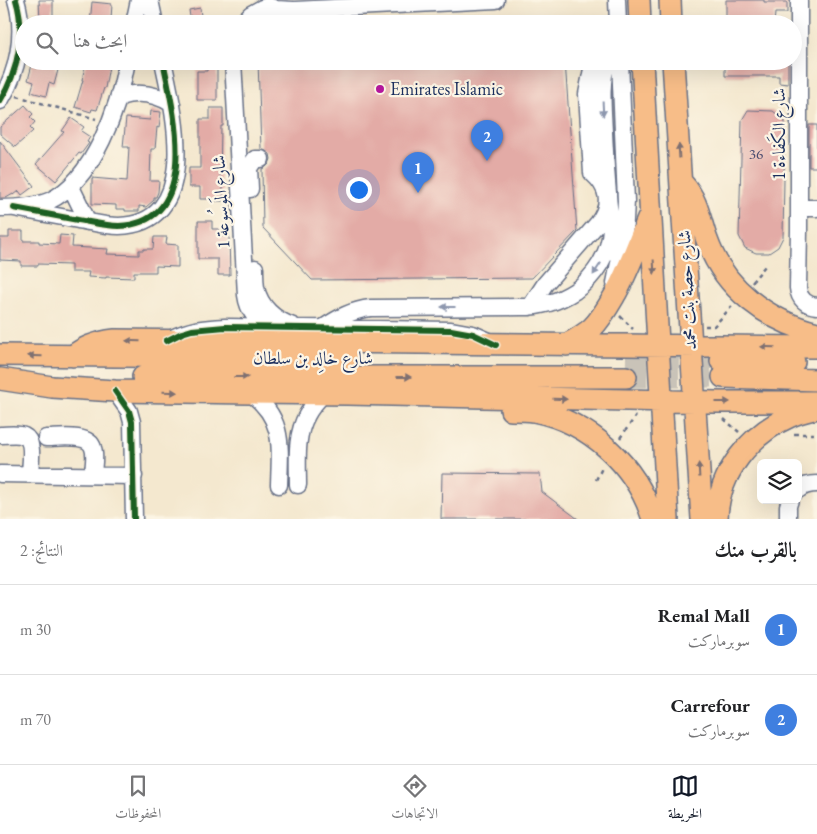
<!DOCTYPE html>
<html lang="ar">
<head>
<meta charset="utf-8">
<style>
  body { margin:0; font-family:"EB Garamond",Amiri,serif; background:#f6f6f6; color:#202124; direction:rtl }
  .controls { position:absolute; right:15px; bottom:15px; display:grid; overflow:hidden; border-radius:8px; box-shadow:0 5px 20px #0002 }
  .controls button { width:45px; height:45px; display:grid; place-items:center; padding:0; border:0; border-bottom:1px solid #e0e0e0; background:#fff; color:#202124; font:25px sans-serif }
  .you { position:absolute; left:358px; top:189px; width:18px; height:18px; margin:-12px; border:4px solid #fff; border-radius:50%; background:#1a73e8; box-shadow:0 0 0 8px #1a73e833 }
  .badge { display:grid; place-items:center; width:32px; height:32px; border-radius:50%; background:#111827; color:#fff; font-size:16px; font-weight:700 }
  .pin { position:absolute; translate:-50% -41px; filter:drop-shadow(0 1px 2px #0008) }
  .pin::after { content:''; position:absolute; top:26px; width:18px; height:15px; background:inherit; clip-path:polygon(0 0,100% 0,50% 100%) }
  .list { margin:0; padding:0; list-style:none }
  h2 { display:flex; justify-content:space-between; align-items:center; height:65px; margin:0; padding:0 20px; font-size:21px }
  h2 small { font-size:16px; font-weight:400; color:#757577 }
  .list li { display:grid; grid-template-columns:32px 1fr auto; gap:15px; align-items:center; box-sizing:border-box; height:90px; padding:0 20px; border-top:1px solid #e0e0e0 }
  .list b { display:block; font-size:19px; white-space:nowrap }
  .list p { margin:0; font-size:16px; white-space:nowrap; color:#757577 }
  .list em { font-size:16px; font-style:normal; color:#757577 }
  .icon { flex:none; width:28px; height:28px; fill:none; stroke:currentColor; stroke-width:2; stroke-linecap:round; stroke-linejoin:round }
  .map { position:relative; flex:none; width:817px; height:519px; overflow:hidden; direction:ltr }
  .search { position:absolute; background:#fff; box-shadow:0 5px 20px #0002; left:15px; right:15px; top:15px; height:55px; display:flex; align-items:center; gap:12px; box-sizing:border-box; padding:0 18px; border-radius:28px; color:#757577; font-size:19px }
  .sheet { height:245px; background:#fff }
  nav { display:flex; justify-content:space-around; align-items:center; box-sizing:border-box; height:70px; border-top:1px solid #e0e0e0; background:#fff; font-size:14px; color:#757577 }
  nav a { display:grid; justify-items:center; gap:2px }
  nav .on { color:#111827 }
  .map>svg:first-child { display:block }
</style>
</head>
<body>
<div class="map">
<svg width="817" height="519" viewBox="0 0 817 519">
  <rect width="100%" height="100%" fill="#fcf5e5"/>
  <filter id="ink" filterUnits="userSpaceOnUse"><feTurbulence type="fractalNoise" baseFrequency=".02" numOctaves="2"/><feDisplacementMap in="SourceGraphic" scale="10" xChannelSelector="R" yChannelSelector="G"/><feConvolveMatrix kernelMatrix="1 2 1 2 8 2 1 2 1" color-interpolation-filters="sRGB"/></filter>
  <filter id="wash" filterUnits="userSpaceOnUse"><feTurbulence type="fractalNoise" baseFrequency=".0096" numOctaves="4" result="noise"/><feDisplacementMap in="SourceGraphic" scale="20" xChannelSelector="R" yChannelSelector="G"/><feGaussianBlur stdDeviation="1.12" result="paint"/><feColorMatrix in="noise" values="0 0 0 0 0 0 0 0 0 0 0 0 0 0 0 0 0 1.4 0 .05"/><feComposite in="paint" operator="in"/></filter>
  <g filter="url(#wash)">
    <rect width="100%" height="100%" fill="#f4e8cf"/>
    <g id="blocks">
      <path fill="#e3aba6" d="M 39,0 L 53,0 L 53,21 L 40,21 Z
        M 726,0 L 764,0 L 764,2 L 787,2 L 787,13 L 775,13 L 774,24 L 726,24 Z
        M 92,2 L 112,4 L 111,19 L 108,18 L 107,24 L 90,24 Z
        M 200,8 L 202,24 L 191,24 L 189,10 Z
        M 33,61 L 56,61 L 55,69 L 58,70 L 54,85 L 49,83 L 46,96 L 31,92 L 34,82 L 28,80 Z
        M 86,61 L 110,61 L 105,88 L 104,88 L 97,110 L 92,109 L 91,112 L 75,107 L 83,80 L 82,80 Z
        M 258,61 L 565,61 L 577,231 L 532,278 L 312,280 L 263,228 L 262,169 L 266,167 L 269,164 L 271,159 L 270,154 L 266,151 L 261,149 Z
        M 725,61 L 788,61 L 788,84 L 779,83 L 779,76 L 725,76 Z
        M 207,65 L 217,65 L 217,100 L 197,100 L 197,71 L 207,71 Z
        M 25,105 L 33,114 L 30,117 L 35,122 L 30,128 L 33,131 L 15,147 L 0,134 L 0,127 Z
        M 210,108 L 223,108 L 223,126 L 221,126 L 220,185 L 223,186 L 223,201 L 213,201 L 213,199 L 200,199 L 200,187 L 189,187 L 189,168 L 200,168 L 200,119 L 210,119 Z
        M 748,110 L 773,111 L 785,121 L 783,237 L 778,247 L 769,253 L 756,253 L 745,248 L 739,236 L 742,120 Z
        M 151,111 L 161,112 L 159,128 L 157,127 L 155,149 L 151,149 L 150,181 L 159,181 L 158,192 L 156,197 L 154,197 L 154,200 L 146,207 L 139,206 L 139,211 L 125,211 L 125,209 L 116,209 L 116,205 L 92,204 L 92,178 L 127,181 L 129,147 L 123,147 L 126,118 L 150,120 Z
        M 71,118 L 84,127 L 81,131 L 90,137 L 87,142 L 89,143 L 81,154 L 79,153 L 56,181 L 36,164 L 64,132 L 62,131 Z
        M 809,125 L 817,125 L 817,167 L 809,167 Z
        M 0,141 L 34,186 L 22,195 L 19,191 L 14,195 L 13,194 L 6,198 L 0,198 Z
        M 198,221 L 212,221 L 212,229 L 219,229 L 220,236 L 229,236 L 230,275 L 218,275 L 218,259 L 198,259 Z
        M 9,231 L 23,231 L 23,241 L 39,241 L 39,243 L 59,244 L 60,235 L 73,236 L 72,247 L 108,249 L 107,254 L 139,255 L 139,250 L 144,250 L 144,249 L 153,249 L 154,237 L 167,237 L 166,244 L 178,245 L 178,267 L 156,266 L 156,272 L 134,272 L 134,278 L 106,277 L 106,278 L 88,277 L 89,272 L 71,272 L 71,265 L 38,264 L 38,266 L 21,266 L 21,261 L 0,260 L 0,238 L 9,238 Z
        M 442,473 L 540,474 L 542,492 L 578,519 L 441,519 Z"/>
    </g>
  </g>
  <g filter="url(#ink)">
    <use href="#blocks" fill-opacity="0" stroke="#677086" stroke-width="1"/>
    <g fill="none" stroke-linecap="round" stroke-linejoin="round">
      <path stroke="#c9c3b8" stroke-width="21" stroke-dasharray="21 11" stroke-linecap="butt" d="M 626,359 L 721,361
        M 626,377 L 723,377"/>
      <defs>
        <path id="minor" d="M 150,0 L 155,24
          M 617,0 L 618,24
          M 799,0 L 799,230 L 798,288 C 799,299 806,305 817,306
          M 134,24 L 139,0
          M 241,24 L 251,14 L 262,8 L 268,6 L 276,9 L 294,10 L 496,0
          M 233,61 L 246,295 C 248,310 256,322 271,327
          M 119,97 C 138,91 155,93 172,104
          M 0,101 C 18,72 26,33 16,0
          M 71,187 L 88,222
          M 250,189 L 249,168 L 255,159 L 261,159
          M 0,208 C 16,208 34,207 49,201 C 94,180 119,107 127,61
          M 14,208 C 35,212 56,216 78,220 C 91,222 105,226 119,226 C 202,223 174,112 163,61
          M 799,208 L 817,208
          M 255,268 C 255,274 255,281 256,288 C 260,307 275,320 293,326
          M 615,283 L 624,238 L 626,201 L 620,61
          M 530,307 L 545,284 L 598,223 C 612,204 609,188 592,173 L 587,94 L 592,69 L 598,61
          M 323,328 C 338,318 352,310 371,308 L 521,307 C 541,307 558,302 575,291 C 595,276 610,254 611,228 C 611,216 608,205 608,193 C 606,173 605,153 604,133 C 603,108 600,85 607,61
          M 170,339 C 191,329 203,328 225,327 L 451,330 L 473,334 L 489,341
          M 115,391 L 129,411 L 132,422 L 134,519
          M 250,393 C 285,418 280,447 279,485
          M 0,435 C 7,435 18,433 24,436 C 35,441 30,465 30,474
          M 46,438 C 58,438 89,433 93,448 C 96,456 93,467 93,475
          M 0,474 L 134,476
          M 298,485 C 298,462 295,436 307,415 C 311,407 318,400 324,393
          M 798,490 C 804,485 810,484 817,484
          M 788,519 L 788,506 L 790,500"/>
        <path id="major" d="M 639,0 L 640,24
          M 670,0 L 671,24
          M 642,61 L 668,519
          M 673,61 L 702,519
          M 683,184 C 698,200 700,221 707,240 C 724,289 768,321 817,333
          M 566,345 C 575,340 584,335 592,328 C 602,318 609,305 616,293 C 629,269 638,244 648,219
          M 0,355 L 347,358
          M 73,356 C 85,346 99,342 115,340 L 817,347
          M 721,361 L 794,362
          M 143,377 L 626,377
          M 723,377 L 817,380
          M 0,379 L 52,387 L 115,391 L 250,393 L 347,394 L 717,402 L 817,402
          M 511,410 C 518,410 527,410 534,411 C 590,422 636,465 653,519
          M 717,519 C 718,473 750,434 791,416 C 799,412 809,410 817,408"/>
      </defs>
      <use href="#minor" stroke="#677086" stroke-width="19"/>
      <use href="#major" stroke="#677086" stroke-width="24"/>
      <path stroke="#677086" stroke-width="2.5" stroke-dasharray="4 4" stroke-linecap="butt" d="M 17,96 L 96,119
        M 752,282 L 765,266
        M 620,316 L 633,329
        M 705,326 L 714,326 L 733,305
        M 724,419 L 739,432
        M 794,434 L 817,434
        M 620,438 L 636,416
        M 596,480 L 603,466"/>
      <use href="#minor" stroke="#fff" stroke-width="16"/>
      <use href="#major" stroke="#f7bd88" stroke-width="21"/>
      <defs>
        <path id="cycleway" d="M 0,101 C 18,72 26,33 16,0
          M 14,208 C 35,212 56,216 78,220 C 91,222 105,226 119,226 C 202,223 174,112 163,61
          M 166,341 L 182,333 L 192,330 L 225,327 L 451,330 L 473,334 L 496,345
          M 115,391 L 129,411 L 132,422 L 134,519"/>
      </defs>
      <use href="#cycleway" stroke="#fcf5e5" stroke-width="9"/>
      <use href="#cycleway" stroke="#1b5e20" stroke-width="6"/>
    </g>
    <defs><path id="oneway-solid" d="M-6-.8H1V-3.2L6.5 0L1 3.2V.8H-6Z" transform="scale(1.25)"/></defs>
    <g fill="#8d97ae">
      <use href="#oneway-solid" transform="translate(603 109) rotate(87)"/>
      <use href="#oneway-solid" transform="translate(597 269) rotate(123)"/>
      <use href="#oneway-solid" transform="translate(448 307) rotate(180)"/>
    </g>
    <g fill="#7e6f71">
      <use href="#oneway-solid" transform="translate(679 151) rotate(-93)"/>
      <use href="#oneway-solid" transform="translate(654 267) rotate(87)"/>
      <use href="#oneway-solid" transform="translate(133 341) rotate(-179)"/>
      <use href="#oneway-solid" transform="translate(768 347) rotate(-179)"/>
      <use href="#oneway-solid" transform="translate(35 356) rotate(-179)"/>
      <use href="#oneway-solid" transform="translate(241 377)"/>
      <use href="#oneway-solid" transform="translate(404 377)"/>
      <use href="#oneway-solid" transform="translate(170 392) rotate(1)"/>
      <use href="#oneway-solid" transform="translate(560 399) rotate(1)"/>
      <use href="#oneway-solid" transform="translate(723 402)"/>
      <use href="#oneway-solid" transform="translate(699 470) rotate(-93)"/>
    </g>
  </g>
  <circle fill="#b5179e" stroke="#fcf5e5" stroke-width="2" cx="380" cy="89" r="5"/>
  <g text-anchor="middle" stroke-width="4.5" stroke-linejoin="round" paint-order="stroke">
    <g font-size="15" fill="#4d4e70">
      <text x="756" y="159">36</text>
    </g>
    <g font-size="18" fill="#1b2f5e" stroke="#fcf5e5" text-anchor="start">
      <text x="390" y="95">Emirates Islamic</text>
    </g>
    <g font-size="18" fill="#1b2f5e" stroke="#fcf5e5">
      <text transform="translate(779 134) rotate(-90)" y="6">شارع الكَفاءة 1</text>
      <text transform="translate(221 202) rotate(-93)" y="6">شارع المَوسُوعة 1</text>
      <text transform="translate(687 290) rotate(-93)" y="6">شارع حصة بنت محمد</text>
      <text x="313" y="364">شارع خالِد بن سلطان</text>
    </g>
  </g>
</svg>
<div class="controls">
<button><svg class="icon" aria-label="layers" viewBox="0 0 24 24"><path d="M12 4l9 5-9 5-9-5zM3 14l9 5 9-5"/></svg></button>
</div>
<div class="you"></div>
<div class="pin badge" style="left:418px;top:193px;background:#3f7fe0">1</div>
<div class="pin badge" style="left:487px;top:161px;background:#3f7fe0">2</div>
<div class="search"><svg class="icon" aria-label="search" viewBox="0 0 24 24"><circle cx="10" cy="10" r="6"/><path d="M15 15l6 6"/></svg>ابحث هنا</div>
</div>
<section class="sheet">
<h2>بالقرب منك<small>النتائج: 2</small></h2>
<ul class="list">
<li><span class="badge" style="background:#3f7fe0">1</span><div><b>Remal Mall</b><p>سوبرماركت</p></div><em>30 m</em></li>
<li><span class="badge" style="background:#3f7fe0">2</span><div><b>Carrefour</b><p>سوبرماركت</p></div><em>70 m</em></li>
</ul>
</section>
<nav>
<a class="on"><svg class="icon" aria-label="map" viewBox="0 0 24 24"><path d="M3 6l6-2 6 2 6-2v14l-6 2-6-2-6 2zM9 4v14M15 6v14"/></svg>الخريطة</a>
<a><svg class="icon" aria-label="directions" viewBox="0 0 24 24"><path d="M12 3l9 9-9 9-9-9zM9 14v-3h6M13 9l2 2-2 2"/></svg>الاتجاهات</a>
<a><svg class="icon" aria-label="saved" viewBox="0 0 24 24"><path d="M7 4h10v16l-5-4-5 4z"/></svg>المحفوظات</a>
</nav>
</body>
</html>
